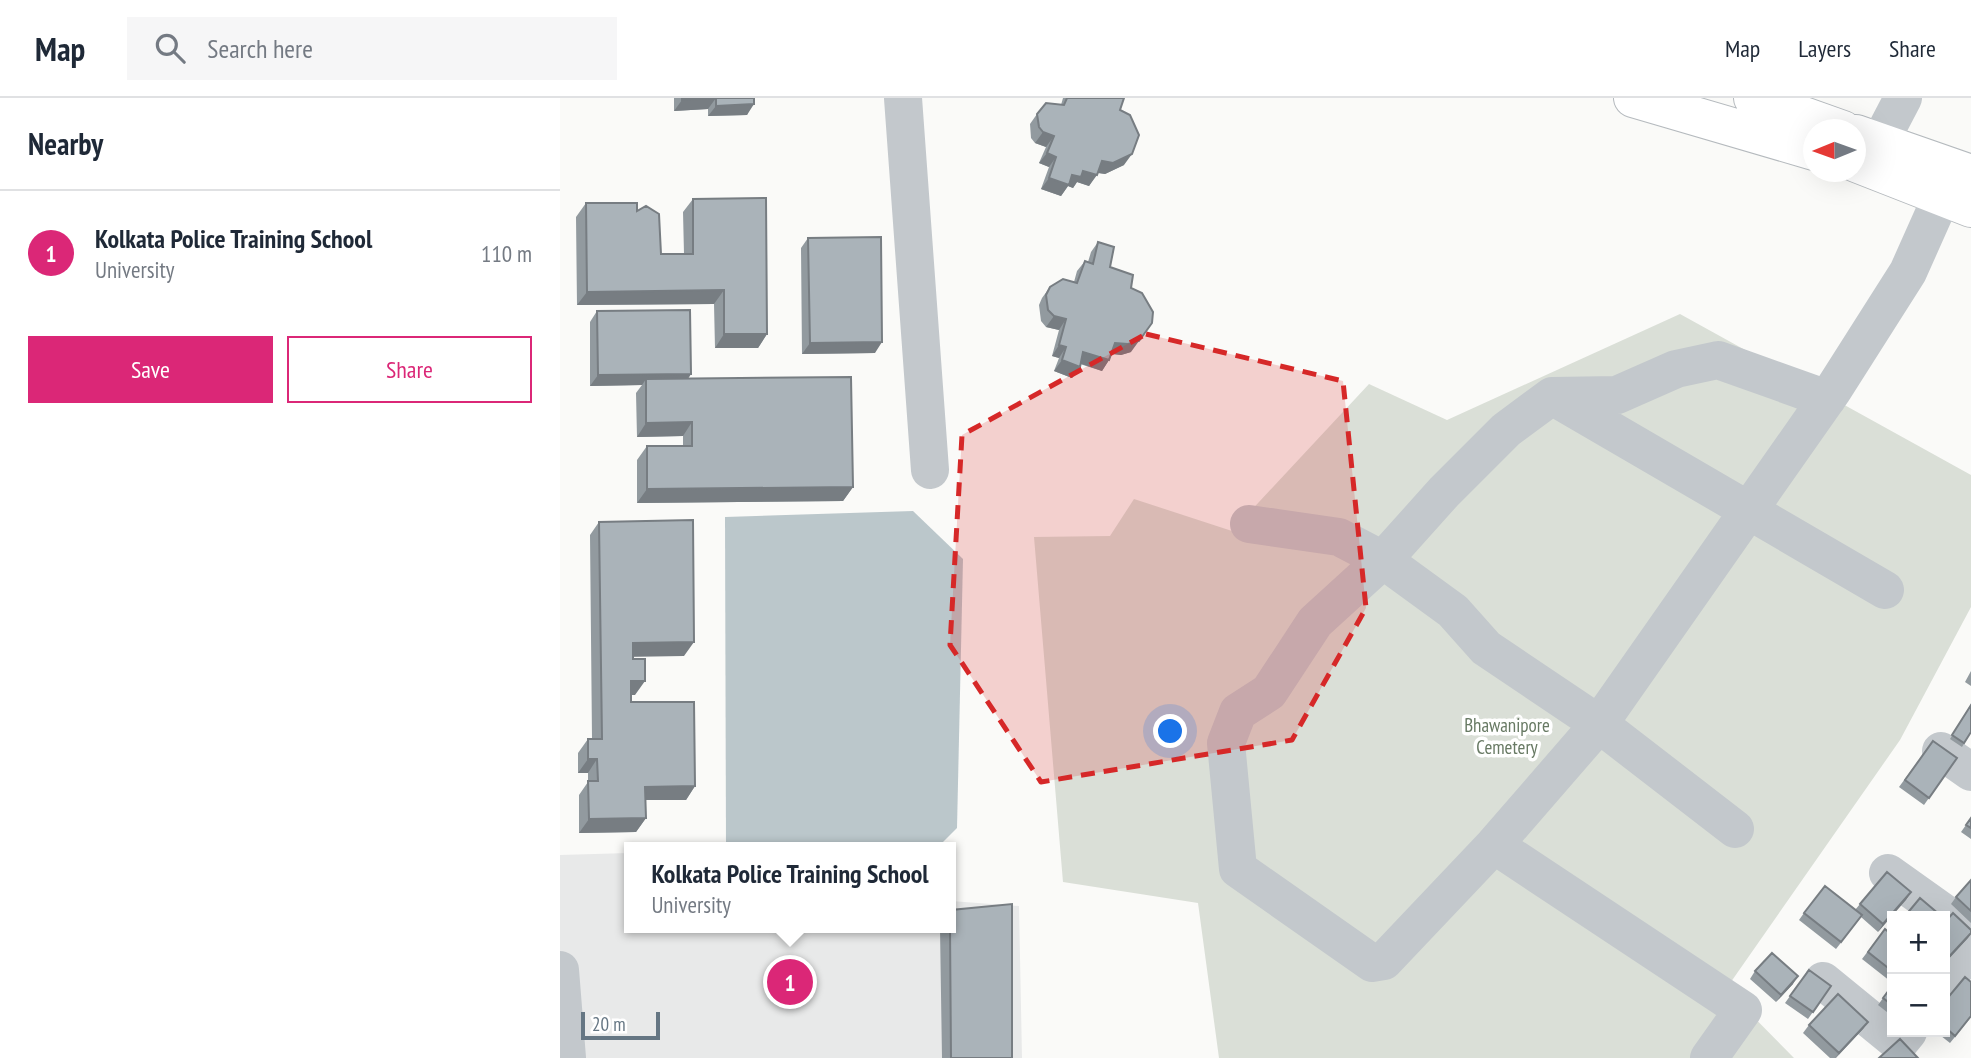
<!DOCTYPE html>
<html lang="en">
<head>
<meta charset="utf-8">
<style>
  body { margin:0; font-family:"PT Sans Narrow",sans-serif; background:#f6f6f7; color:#1f2937 }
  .controls { position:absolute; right:21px; bottom:21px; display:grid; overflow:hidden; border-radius:0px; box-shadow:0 7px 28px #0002 }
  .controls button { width:63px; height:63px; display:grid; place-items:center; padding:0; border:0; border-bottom:2px solid #e0e1e3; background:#fff; color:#1f2937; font:35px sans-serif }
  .compass { position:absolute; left:1243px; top:21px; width:63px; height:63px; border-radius:50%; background:#fff; box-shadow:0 7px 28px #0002; rotate:269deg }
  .scale { position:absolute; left:21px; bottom:18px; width:79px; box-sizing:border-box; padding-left:7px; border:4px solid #657683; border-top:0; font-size:19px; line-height:24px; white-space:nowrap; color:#657683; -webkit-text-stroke:5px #fff; paint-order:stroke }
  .you { position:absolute; left:611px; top:634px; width:24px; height:24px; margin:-18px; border:5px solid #fff; border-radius:50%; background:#1a73e8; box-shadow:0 0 0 10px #1a73e833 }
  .badge { display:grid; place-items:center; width:46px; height:46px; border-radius:50%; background:#db2777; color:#fff; font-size:23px; font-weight:700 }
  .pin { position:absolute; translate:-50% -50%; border:4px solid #fff; box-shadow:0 2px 7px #0006 }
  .popup { position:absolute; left:64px; top:744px; width:332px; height:91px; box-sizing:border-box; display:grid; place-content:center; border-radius:0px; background:#fff; filter:drop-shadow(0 2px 5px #0005); font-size:23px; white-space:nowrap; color:#747a83 }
  .popup b { font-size:26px; color:#1f2937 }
  .popup::after { content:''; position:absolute; left:50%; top:100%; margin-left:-14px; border:14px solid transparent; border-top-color:#fff }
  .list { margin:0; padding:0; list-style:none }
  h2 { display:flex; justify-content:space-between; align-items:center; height:91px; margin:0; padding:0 28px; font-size:30px }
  h2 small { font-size:23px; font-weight:400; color:#747a83 }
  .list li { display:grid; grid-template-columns:46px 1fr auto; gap:21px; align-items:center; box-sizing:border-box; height:126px; padding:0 28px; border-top:2px solid #e0e1e3 }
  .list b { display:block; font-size:26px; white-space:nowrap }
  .list p { margin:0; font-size:23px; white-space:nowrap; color:#747a83 }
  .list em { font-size:23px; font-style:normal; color:#747a83 }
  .actions { display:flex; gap:14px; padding:21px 28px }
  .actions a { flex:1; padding:16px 0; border:2px solid #db2777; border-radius:0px; text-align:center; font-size:24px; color:#db2777 }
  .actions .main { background:#db2777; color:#fff }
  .icon { flex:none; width:38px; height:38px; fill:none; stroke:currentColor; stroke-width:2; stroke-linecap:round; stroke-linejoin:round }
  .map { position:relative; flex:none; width:1411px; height:960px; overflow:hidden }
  header { display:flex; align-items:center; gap:42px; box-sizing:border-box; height:98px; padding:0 35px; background:#fff; border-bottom:2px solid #e0e1e3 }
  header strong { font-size:33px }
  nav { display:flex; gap:38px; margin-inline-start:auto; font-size:24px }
  .search { width:490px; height:63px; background:#f6f6f7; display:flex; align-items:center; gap:18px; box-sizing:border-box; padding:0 24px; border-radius:0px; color:#747a83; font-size:26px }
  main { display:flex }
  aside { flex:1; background:#fff }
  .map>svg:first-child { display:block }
</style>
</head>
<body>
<header>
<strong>Map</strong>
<div class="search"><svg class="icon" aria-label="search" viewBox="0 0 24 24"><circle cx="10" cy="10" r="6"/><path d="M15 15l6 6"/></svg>Search here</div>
<nav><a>Map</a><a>Layers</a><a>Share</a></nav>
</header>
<main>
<aside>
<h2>Nearby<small></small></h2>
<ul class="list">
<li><span class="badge">1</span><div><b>Kolkata Police Training School</b><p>University</p></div><em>110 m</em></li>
</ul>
<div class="actions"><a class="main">Save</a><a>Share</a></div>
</aside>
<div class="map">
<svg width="1411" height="960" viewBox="0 0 1411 960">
  <rect width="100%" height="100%" fill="#fafaf8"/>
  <path fill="#e8e9e9" d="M 69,755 L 69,830 L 391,830 L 391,803 L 459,808 L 462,960 L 0,960 L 0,757 Z"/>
  <path fill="#dadfd7" d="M 1120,216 L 1411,377 L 1411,509 L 1340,642 L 1166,891 L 1234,960 L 659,960 L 638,805 L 503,784 L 474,439 L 550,438 L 574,401 L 672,433 L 809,286 L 887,322 Z"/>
  <path fill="#bbc7cb" d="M 353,413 L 403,461 L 397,730 L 378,749 L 166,749 L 165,419 Z"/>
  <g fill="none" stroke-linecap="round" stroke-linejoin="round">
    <defs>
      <path id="major" d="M 1073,0 L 1254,53
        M 1193,0 L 1283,32
        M 1296,36 L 1411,76
        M 1296,65 L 1411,110"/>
    </defs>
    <use href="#major" stroke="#b5babe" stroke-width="40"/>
    <path stroke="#c3c8cc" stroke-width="38" d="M 343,0 L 370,372
      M 1320,44 L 1343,0
      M 992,298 L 1325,492
      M 1267,301 L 1158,262 L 1116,271 L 1057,297 L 992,298 L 946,332 L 884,394 L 823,462 L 755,524 L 709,594 L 678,614 L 666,645 L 678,771 L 812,865 L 824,863 L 934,747 L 1039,626 L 1273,292 L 1348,174 L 1381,100
      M 689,426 L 779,439 L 823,462 L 893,513 L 926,550 L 1039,626 L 1175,731
      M 1381,653 L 1411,674
      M 934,747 L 1183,912 L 1149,960
      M 1328,775 L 1411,834
      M 0,872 L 7,960
      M 1263,883 L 1339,945 L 1348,934
      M 1385,884 L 1411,849"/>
    <use href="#major" stroke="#fff" stroke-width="38"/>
  </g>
  <path fill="#929a9f" d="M 114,0 L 194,0 L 187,17 L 148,18 L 148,11 L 114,13 Z
    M 503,0 L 564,0 L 560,12 L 564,67 L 545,76 L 537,75 L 529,88 L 517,84 L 513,90 L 508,88 L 501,98 L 481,91 L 489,69 L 479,65 L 486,49 L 475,45 L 471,40 L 470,26 L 477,16 L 501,7 Z
    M 133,101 L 207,236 L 198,250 L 155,250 L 154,206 L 17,207 L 16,119 L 26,105 L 101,156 L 124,156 L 123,114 Z
    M 248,140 L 315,255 L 242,256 L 241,150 Z
    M 538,144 L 550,169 L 571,190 L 571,254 L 561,257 L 551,256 L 549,262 L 542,273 L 520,266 L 520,269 L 512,280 L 494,273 L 499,260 L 492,258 L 499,232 L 486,229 L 481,223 L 479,207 L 482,200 L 490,189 L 514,184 L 517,173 L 525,163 L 528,164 L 531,154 Z
    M 37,213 L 131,276 L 128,281 L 293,389 L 283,403 L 77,405 L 77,362 L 87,348 L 123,348 L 123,338 L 77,339 L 76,295 L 82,287 L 30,288 L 30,224 Z
    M 39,424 L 124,558 L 73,558 L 75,597 L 71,597 L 71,604 L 135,688 L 126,702 L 85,702 L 86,720 L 76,734 L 19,735 L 19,697 L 28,684 L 28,675 L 18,675 L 18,655 L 28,641 L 32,641 L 30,437 Z
    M 1411,573 L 1411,588 L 1405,584 Z
    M 1411,606 L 1411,634 L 1402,649 L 1390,641 Z
    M 1373,643 L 1397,660 L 1364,707 L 1339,689 Z
    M 1411,720 L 1411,741 L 1401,734 Z
    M 1411,782 L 1411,825 L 1391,806 L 1396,799 Z
    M 1351,794 L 1318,834 L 1301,819 L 1276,851 L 1239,822 L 1244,815 L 1295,812 L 1300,806 Z
    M 380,830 L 391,830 L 452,960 L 382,960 Z
    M 1325,831 L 1331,836 L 1332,835 L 1332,879 L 1330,883 L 1302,861 Z
    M 1249,872 L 1271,888 L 1248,921 L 1225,905 Z
    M 1195,873 L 1233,886 L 1216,904 L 1190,881 Z
    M 1411,884 L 1411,919 L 1390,945 L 1376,934 L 1385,934 L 1385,903 Z
    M 1332,888 L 1332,918 L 1318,907 Z
    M 1308,924 L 1303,931 L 1276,960 L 1270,960 L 1243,935 L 1249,927 Z"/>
  <path fill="#777d82" d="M 156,0 L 148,11 L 114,13 L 122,2 Z
    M 194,6 L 187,17 L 148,18 L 156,8 Z
    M 483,34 L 494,38 L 486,49 L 475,45 Z
    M 487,55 L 496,59 L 489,69 L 479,65 Z
    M 572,56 L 564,67 L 545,76 L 534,74 L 542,63 Z
    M 523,73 L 537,77 L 529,88 L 517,84 L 513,90 L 508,88 L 501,98 L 481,91 L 489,80 L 512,77 Z
    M 164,192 L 154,206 L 17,207 L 27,194 Z
    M 494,218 L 506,221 L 499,232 L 486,229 Z
    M 592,225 L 571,254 L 561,257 L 547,255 L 555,245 Z
    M 164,236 L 207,236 L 198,250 L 155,250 Z
    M 322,244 L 315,255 L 242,256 L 250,245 Z
    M 499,247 L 506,249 L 499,260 L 492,258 Z
    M 523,254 L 549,262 L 542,273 L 516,264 Z
    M 502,262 L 520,269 L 512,280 L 494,273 Z
    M 131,276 L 123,287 L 86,281 L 82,287 L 30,288 L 38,277 Z
    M 132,324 L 123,338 L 77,339 L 86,325 Z
    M 293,389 L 283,403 L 77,405 L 87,391 Z
    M 134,544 L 124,558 L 63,559 L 73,545 Z
    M 71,583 L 85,583 L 75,597 L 61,597 Z
    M 28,661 L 37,661 L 28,675 L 18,675 Z
    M 135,688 L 126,702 L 75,702 L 85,689 Z
    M 86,720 L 76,734 L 19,735 L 29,721 Z
    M 1351,794 L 1346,802 L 1318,834 L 1323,826 Z
    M 1411,835 L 1408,840 L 1385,865 L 1385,863 Z
    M 1238,878 L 1233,886 L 1216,904 L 1221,897 Z
    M 1308,924 L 1303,931 L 1275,960 L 1279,955 Z"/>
  <path fill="#aab3b9" stroke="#777d82" stroke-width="2" d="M 122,0 L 155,0 L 122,2 Z
    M 156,0 L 194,0 L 194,6 L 156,8 Z
    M 507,0 L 564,0 L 560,12 L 570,17 L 579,37 L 572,56 L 553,65 L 542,63 L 537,77 L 523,73 L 521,79 L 512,77 L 509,87 L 489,80 L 496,59 L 487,55 L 494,38 L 483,34 L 479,29 L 477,16 L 486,5 L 504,7 Z
    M 206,100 L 207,236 L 164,236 L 164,192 L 27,194 L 26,105 L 77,105 L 77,113 L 86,108 L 99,116 L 101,156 L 133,156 L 133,101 Z
    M 321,139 L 322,244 L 250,245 L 248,140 Z
    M 538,144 L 554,149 L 550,169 L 573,177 L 571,190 L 582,195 L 593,214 L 592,225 L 579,243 L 568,246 L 555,245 L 549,262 L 523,254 L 520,269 L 502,262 L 506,249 L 499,247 L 506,221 L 494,218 L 488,212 L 486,197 L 490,189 L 503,181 L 517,185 L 525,163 L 533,166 Z
    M 130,212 L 131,276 L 38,277 L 37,213 Z
    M 291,279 L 293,389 L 87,391 L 87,348 L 132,348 L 132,324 L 86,325 L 86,281 Z
    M 133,422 L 134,544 L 73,545 L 73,561 L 85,561 L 85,583 L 71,583 L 71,604 L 134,604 L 135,688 L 85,689 L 86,720 L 29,721 L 28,683 L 38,683 L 37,661 L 28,661 L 28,641 L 42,641 L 39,424 Z
    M 1411,607 L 1411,634 L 1404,645 L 1392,637 Z
    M 1373,643 L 1397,660 L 1369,700 L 1345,682 Z
    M 1411,720 L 1411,730 L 1406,727 Z
    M 1327,774 L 1351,794 L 1323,826 L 1300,806 Z
    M 1411,782 L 1411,813 L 1396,799 Z
    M 1265,788 L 1302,817 L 1281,844 L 1244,815 Z
    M 1360,800 L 1380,817 L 1380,818 L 1345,818 Z
    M 452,806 L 452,960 L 391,960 L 390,830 L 391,830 L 391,812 Z
    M 1393,815 L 1411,832 L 1411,835 L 1385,863 L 1385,824 Z
    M 1325,831 L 1332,837 L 1332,873 L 1308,854 Z
    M 1212,855 L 1238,878 L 1221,897 L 1195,873 Z
    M 1249,872 L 1271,888 L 1253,914 L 1230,898 Z
    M 1405,879 L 1411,884 L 1411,918 L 1395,938 L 1385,929 L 1385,903 Z
    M 1332,888 L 1332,907 L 1323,900 Z
    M 1278,896 L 1308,924 L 1279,955 L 1249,927 Z
    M 1340,941 L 1358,960 L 1319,960 Z"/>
  <path fill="#d62828" fill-opacity="0.2" stroke="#d62828" stroke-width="5" stroke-dasharray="14 9" stroke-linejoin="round" d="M 586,236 L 783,283 L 806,510 L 732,642 L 481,684 L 390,547 L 402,337 Z"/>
  <g text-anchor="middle" stroke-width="7" stroke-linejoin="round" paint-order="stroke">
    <g font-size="19" fill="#687a64" stroke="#fff">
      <text x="947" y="634">Bhawanipore<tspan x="947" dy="22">Cemetery</tspan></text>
    </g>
  </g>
</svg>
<div class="controls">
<button>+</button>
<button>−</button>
</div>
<svg class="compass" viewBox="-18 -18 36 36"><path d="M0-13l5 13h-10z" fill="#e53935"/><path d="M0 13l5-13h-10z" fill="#747a83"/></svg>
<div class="scale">20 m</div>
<div class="you"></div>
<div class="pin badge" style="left:230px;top:884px">1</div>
<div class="popup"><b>Kolkata Police Training School</b>University</div>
</div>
</main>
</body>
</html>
